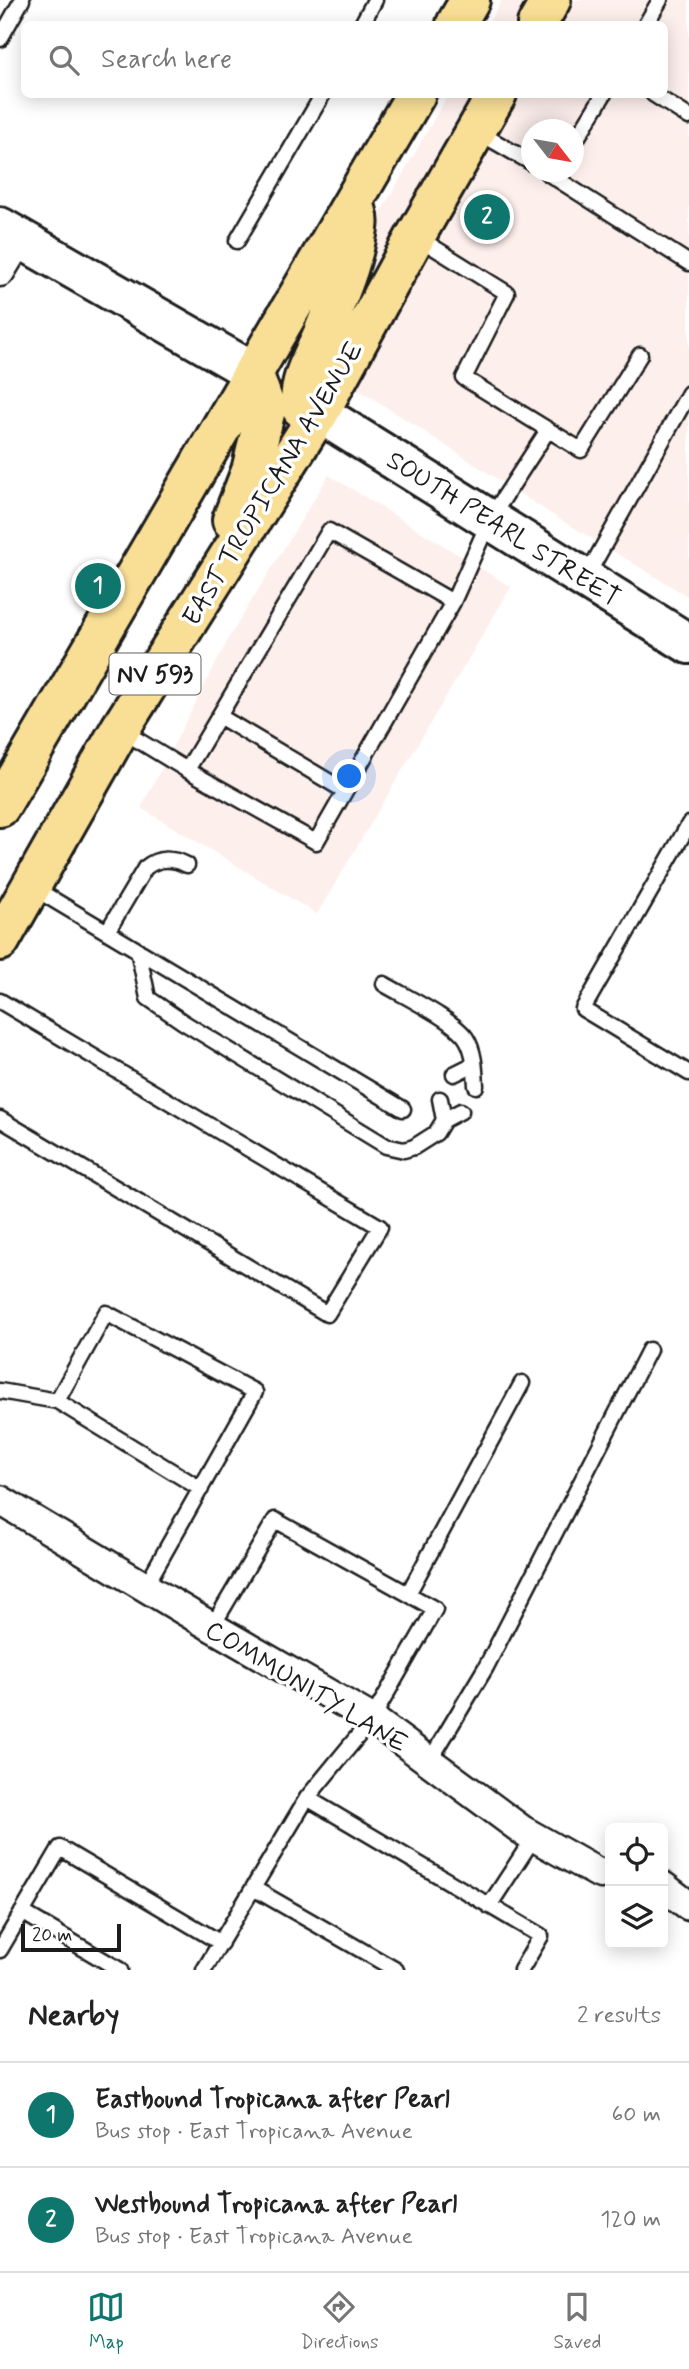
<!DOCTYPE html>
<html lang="en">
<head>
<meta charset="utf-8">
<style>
  body { margin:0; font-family:Mynerve,sans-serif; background:#f2f2f2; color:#222 }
  .controls { position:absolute; right:21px; bottom:21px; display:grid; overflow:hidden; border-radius:10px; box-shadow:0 4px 18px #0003 }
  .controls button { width:63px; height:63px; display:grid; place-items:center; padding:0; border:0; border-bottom:2px solid #e0e0e0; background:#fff; color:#222; font:35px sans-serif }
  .compass { position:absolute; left:521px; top:119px; width:63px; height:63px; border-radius:50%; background:#fff; box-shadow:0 4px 18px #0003; rotate:121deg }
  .scale { position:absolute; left:21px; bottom:18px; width:100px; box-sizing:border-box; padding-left:7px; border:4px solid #1c1c1c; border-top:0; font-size:19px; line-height:24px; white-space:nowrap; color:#1c1c1c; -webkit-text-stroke:5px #fff; paint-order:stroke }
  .you { position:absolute; left:350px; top:777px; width:24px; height:24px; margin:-18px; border:5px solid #fff; border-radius:50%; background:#1a73e8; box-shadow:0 0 0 10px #1a73e833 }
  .badge { display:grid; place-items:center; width:46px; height:46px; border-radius:50%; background:#0f766e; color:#fff; font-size:23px; font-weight:700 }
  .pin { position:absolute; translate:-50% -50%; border:4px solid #fff; box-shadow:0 2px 7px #0006 }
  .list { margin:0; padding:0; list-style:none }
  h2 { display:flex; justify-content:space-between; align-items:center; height:91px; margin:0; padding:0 28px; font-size:30px }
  h2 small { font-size:23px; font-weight:400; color:#767676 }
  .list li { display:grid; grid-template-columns:46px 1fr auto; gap:21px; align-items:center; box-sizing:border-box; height:105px; padding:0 28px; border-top:2px solid #e0e0e0 }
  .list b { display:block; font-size:26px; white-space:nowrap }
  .list p { margin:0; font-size:23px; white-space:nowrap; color:#767676 }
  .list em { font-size:23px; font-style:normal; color:#767676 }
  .icon { flex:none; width:38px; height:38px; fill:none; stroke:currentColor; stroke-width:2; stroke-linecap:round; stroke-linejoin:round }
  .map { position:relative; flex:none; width:689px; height:1970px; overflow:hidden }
  .search { position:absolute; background:#fff; box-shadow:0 4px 18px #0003; left:21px; right:21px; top:21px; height:77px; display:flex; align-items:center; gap:18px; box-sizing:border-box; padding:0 24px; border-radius:10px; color:#767676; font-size:26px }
  .sheet { height:301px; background:#fff }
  nav { display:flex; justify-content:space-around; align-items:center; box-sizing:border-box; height:98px; border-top:2px solid #e0e0e0; background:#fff; font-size:19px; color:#767676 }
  nav a { display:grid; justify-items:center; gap:4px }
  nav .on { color:#0f766e }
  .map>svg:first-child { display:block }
</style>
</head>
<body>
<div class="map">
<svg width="689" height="1970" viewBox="0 0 689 1970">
  <rect width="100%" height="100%" fill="#fff"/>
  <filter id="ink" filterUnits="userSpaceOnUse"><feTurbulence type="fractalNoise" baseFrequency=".0143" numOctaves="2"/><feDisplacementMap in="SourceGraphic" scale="14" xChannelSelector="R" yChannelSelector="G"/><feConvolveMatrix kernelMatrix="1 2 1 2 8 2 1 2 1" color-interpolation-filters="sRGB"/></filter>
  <g filter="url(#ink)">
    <path fill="#fdefec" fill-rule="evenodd" d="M 502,0 L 689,0 L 689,597 L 553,515 L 374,399 L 300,354 L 448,95 L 664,94 L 664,24 L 488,24 ZM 532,130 L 574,130 L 574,172 L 532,172 Z
      M 329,475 L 511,587 L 317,914 L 141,808 L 230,636 Z"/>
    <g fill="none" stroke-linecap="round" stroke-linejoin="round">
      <defs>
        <path id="lane" d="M 362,24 L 375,0
          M 646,24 L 660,0
          M 0,39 L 22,0
          M 653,94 L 689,117
          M 478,132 L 532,163
          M 574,143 L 604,94
          M 546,172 L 689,263
          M 417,237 L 507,293 L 464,378 L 581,450 L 640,355
          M 237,241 L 323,94
          M 586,577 L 689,393
          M 219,716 L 345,791
          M 121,730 L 187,770 L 316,842 L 453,602 L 490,519 L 548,430
          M 187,770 L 329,531 L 453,602
          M 689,824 L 583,1009 L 689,1073
          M 32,887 L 403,1109
          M 107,932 L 145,868 C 158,857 173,858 187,865
          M 138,950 L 148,998 L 183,1022 L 386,1146 L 404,1150 L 414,1147 L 436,1133 L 444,1120 L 461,1111
          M 384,984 C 404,996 454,1020 466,1038 C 475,1052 475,1070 476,1086
          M 0,1001 L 380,1227 L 327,1314 L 0,1119
          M 454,1074 L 474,1064
          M 440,1099 L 444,1120
          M 0,1391 L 57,1401
          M 145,1587 L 255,1392 L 106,1313 L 57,1401 L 201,1489
          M 408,1594 L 522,1383
          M 429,1762 L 486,1667 L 649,1350
          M 307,1798 L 541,1936 L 521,1970
          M 253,1888 L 396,1970
          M 489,1906 L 534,1837
          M 22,1912 L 120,1970
          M 0,1950 L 60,1848 L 221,1943
          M 204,1970 L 307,1798 L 372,1719 L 435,1609 L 275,1520 L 212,1627"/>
        <path id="street" d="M 0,272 L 20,239
          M 0,1500 L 212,1627 L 372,1719 L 522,1830 L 600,1874 L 610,1872
          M 663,1886 L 689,1906"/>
        <path id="secondary" d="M 0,227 L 253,372
          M 319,413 L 689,644"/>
        <path id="primary" d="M 456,24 L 470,0
          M 537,24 L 551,0
          M 319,413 L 301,408 C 297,381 314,355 324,331 C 336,301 350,271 356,239 C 358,229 360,221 357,212
          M 232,520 L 251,471 L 266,409 L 253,372
          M 0,807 L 416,94
          M 0,941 L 120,729 L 319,413 L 415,237 L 497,94"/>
      </defs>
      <use href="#lane" stroke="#1c1c1c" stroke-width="19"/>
      <use href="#street" stroke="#1c1c1c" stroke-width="33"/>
      <use href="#secondary" stroke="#1c1c1c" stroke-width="44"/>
      <use href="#primary" stroke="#1c1c1c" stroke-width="44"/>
      <use href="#lane" stroke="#fff" stroke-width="14"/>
      <use href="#street" stroke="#fff" stroke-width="28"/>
      <use href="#secondary" stroke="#fff" stroke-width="38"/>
      <use href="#primary" stroke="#f9df96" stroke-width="38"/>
    </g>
  </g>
  <g text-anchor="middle" stroke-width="7" stroke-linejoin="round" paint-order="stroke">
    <rect fill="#fff" stroke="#606060" stroke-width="2" x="109.5" y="653.5" width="91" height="41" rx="5"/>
    <g font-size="24" font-weight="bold" fill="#1c1c1c">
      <text x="155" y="682">NV 593</text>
    </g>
    <g font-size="26" fill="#1c1c1c" stroke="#fff">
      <text transform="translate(272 483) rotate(-59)" y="9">EAST TROPICANA AVENUE</text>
      <text transform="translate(504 528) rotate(32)" y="9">SOUTH PEARL STREET</text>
      <text transform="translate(307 1686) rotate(31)" y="9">COMMUNITY LANE</text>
    </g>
  </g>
</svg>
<div class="controls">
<button><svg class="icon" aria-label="locate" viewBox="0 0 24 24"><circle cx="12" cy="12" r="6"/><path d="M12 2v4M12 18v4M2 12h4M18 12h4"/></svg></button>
<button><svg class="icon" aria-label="layers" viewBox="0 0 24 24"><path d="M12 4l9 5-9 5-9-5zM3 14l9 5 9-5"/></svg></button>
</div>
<svg class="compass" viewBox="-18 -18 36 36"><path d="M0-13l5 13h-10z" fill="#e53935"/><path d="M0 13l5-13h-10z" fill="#767676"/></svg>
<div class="scale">20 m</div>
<div class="you"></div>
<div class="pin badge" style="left:98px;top:586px">1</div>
<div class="pin badge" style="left:487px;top:217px">2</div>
<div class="search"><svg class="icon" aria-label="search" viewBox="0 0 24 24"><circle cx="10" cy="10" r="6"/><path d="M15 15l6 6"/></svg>Search here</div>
</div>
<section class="sheet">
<h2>Nearby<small>2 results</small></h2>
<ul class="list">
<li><span class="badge">1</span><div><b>Eastbound Tropicana after Pearl</b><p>Bus stop · East Tropicana Avenue</p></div><em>60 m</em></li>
<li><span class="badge">2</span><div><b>Westbound Tropicana after Pearl</b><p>Bus stop · East Tropicana Avenue</p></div><em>120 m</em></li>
</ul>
</section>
<nav>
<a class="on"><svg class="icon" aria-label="map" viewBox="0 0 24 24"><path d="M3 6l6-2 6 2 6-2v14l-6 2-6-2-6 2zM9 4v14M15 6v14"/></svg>Map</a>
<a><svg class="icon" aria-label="directions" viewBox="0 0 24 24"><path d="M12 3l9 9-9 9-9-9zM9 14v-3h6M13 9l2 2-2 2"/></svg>Directions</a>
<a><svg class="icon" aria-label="saved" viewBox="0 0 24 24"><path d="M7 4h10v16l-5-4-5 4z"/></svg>Saved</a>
</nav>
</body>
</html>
